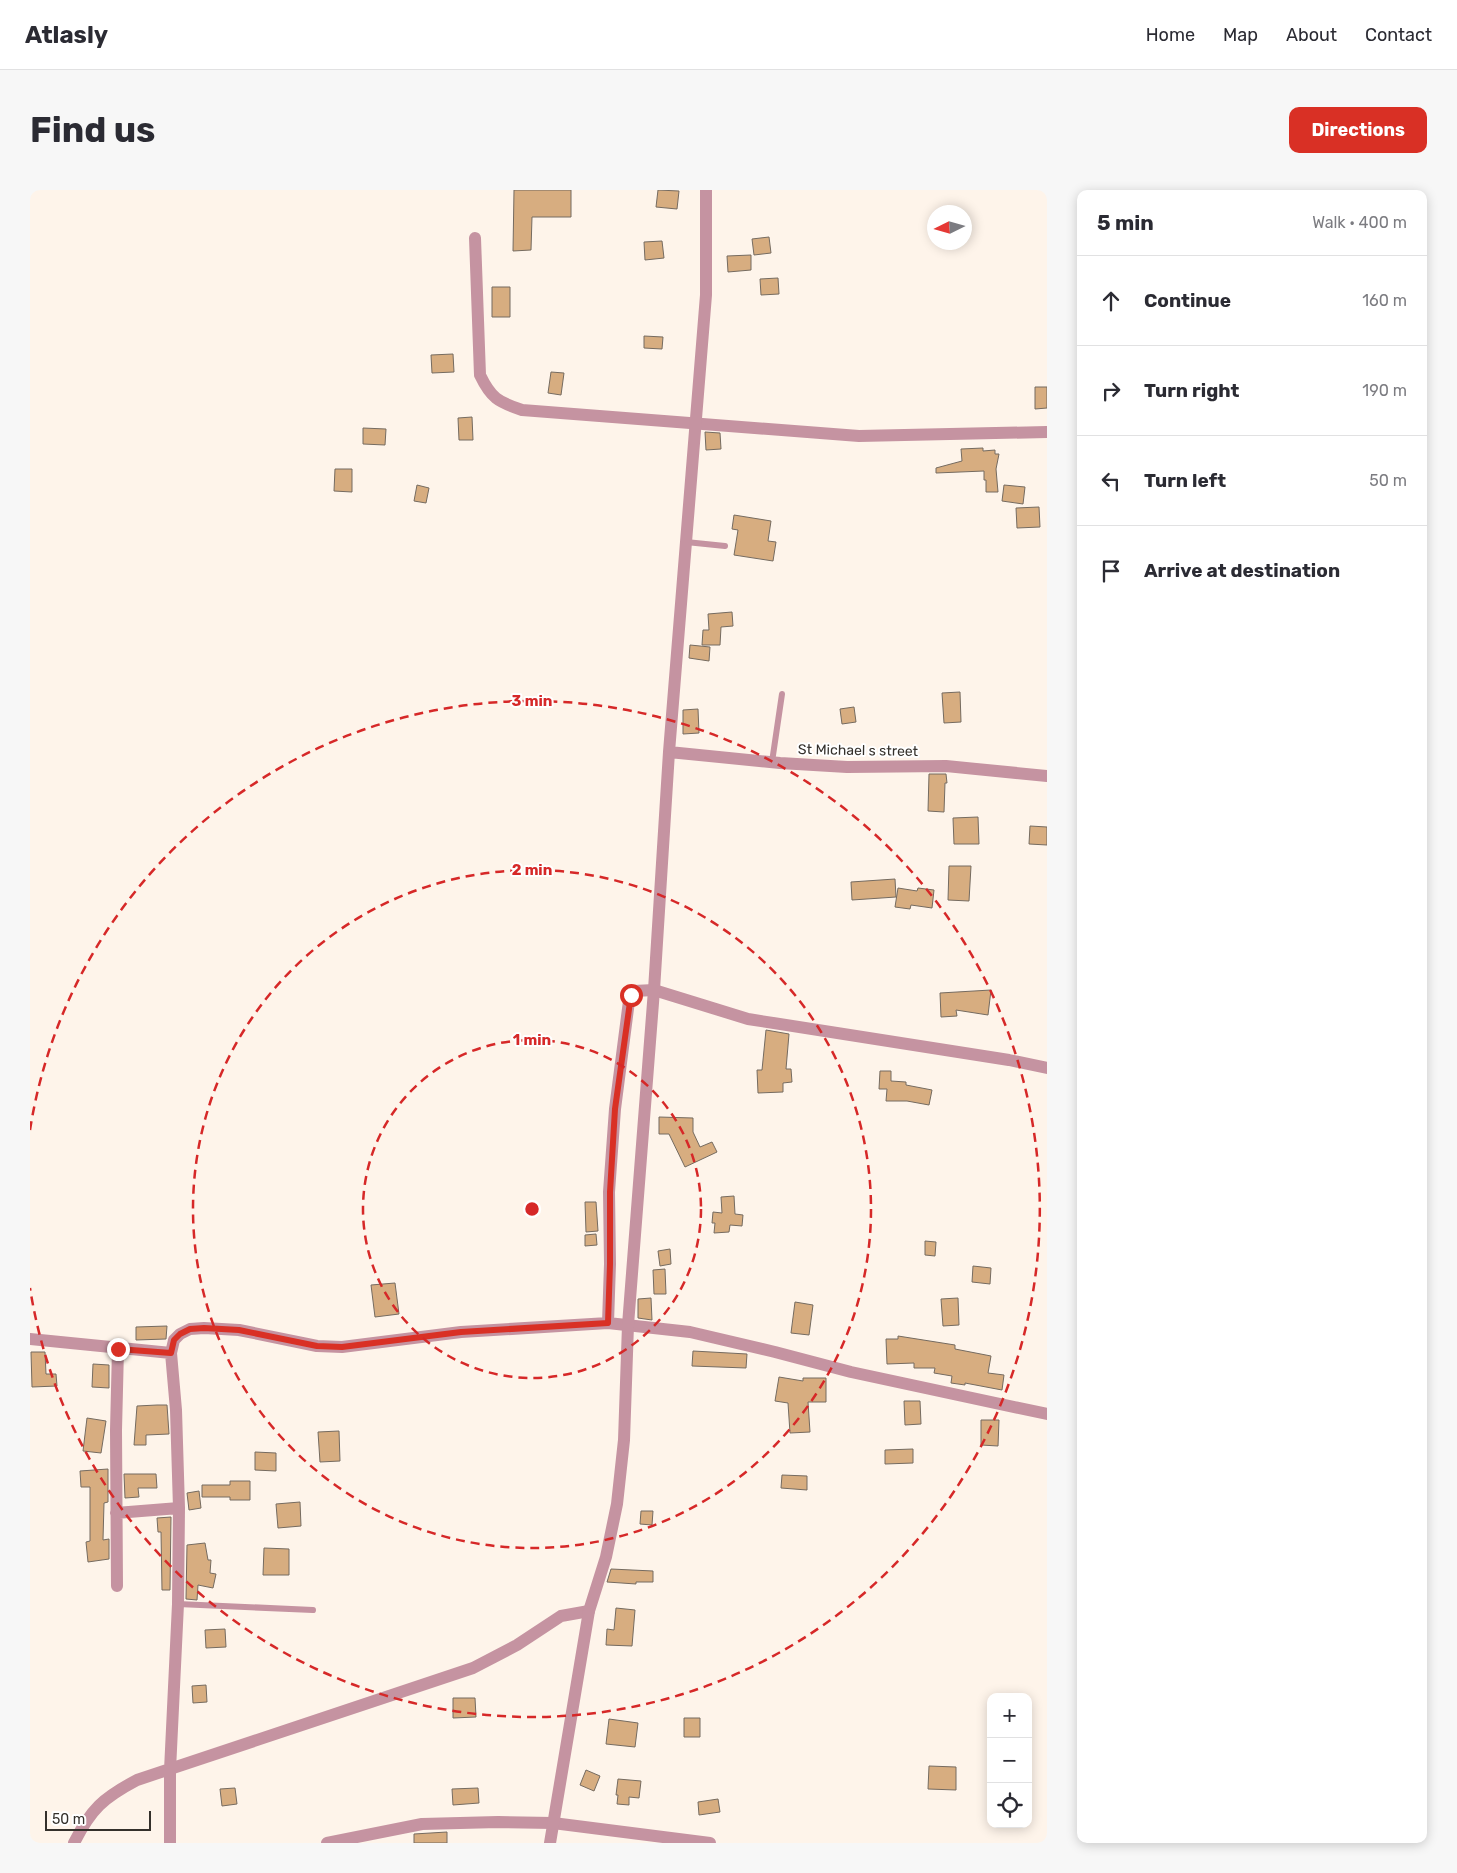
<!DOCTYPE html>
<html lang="en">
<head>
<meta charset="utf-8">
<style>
  body { margin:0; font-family:Rubik,sans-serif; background:#f7f7f7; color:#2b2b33 }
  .controls { position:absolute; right:15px; bottom:15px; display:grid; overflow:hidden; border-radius:10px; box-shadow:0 2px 12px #0003 }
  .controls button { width:45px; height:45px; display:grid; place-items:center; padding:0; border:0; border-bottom:1px solid #e1e1e2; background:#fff; color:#2b2b33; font:25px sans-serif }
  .compass { position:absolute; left:897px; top:15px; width:45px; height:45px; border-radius:50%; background:#fff; box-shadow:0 2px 12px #0003; rotate:265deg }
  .scale { position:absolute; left:15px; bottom:12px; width:106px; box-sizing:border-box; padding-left:5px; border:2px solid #34302b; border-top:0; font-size:14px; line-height:18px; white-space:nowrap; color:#34302b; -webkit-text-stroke:4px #fff; paint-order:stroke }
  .stop { position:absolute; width:15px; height:15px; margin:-11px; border:4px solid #d93025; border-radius:50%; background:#fff }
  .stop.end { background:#d93025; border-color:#fff; box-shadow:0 1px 5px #0008 }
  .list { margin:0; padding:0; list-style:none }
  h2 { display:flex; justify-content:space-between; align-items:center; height:65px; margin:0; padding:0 20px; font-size:21px }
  h2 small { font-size:16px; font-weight:400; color:#7c7c81 }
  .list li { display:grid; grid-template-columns:32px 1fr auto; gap:15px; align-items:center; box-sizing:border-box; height:90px; padding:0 20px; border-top:1px solid #e1e1e2 }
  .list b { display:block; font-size:19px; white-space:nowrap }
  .list em { font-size:16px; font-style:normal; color:#7c7c81 }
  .icon { flex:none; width:28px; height:28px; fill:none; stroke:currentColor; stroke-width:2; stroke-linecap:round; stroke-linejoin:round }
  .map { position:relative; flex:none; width:1017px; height:1653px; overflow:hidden; border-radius:10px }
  header { display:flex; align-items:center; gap:30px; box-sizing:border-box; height:70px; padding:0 25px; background:#fff; border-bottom:1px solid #e1e1e2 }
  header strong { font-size:24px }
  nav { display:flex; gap:28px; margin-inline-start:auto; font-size:18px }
  .intro { display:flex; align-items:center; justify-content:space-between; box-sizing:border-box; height:120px; padding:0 30px }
  h1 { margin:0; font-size:35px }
  .button { padding:12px 22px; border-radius:10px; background:#d93025; color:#fff; font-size:18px; font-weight:700 }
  main { display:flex; gap:30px; padding:0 30px }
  aside { flex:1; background:#fff; border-radius:10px; box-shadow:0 2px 12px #0003 }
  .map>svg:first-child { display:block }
</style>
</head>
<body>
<header>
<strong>Atlasly</strong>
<nav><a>Home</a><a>Map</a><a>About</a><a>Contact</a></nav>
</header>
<div class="intro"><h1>Find us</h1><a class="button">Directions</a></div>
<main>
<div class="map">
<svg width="1017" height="1653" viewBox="0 0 1017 1653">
  <rect width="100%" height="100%" fill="#fef4ea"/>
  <path fill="#d7ad80" stroke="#756b60" d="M 484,0 L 541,0 L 541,27 L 502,27 L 501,60 L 483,61 Z
    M 628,0 L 649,1 L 647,19 L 626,17 Z
    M 739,47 L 741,63 L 724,65 L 722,49 Z
    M 632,51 L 634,68 L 615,70 L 614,52 Z
    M 721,65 L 721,80 L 698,82 L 697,66 Z
    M 748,88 L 749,104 L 731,105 L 730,89 Z
    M 462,97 L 480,97 L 480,127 L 462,127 Z
    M 614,146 L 633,147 L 632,159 L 614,158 Z
    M 423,164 L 424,182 L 402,183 L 401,165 Z
    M 521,182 L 534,183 L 531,205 L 518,203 Z
    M 1005,197 L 1017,197 L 1017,218 L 1005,219 Z
    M 442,227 L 443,250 L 429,250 L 428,228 Z
    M 333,238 L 356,239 L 355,255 L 333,254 Z
    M 675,242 L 690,243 L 691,259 L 676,260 Z
    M 953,258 L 953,261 L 965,260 L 965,264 L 969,264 L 966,279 L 968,302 L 956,302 L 956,290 L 954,290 L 954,281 L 906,283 L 906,278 L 932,271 L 931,259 Z
    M 305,279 L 322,279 L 322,302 L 304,301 Z
    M 387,295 L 399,298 L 396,313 L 384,311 Z
    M 974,295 L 995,297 L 993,314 L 972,311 Z
    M 1009,317 L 1010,337 L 987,338 L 986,318 Z
    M 704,325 L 741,331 L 738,351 L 746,352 L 743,371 L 704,365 L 708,340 L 702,339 Z
    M 702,422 L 703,436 L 691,437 L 690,455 L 672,455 L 673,440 L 679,440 L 678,424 Z
    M 660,455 L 680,457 L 679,471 L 659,468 Z
    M 930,502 L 931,532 L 914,533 L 912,503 Z
    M 824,517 L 826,532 L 812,534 L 810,519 Z
    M 668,519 L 669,543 L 653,544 L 653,520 Z
    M 899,584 L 916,584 L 917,593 L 915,593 L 914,622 L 898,621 Z
    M 948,627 L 949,654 L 924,654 L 923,628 Z
    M 1000,636 L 1017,637 L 1017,655 L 999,654 Z
    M 919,676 L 941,676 L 939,711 L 918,710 Z
    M 865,689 L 866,707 L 822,710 L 821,692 Z
    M 868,698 L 887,701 L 888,698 L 904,700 L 902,718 L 881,715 L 880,719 L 865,717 Z
    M 961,800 L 958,825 L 926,820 L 927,826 L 911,827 L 910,803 Z
    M 736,840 L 759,844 L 756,879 L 761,879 L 762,892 L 753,893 L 753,902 L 728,903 L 727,880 L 732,880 Z
    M 850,881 L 861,881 L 861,891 L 876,892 L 876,895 L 902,900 L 899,915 L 877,911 L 856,911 L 857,899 L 849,899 Z
    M 629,927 L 663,928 L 663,942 L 670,957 L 682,952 L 687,962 L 655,977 L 639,944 L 629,944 Z
    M 704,1006 L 705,1024 L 713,1025 L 712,1036 L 700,1035 L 699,1042 L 684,1043 L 685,1033 L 682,1033 L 683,1022 L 692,1023 L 691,1007 Z
    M 555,1012 L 566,1012 L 568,1041 L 556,1042 Z
    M 566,1044 L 567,1055 L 555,1056 L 555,1045 Z
    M 895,1051 L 906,1052 L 905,1066 L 895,1065 Z
    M 640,1059 L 641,1074 L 630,1076 L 628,1061 Z
    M 943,1076 L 961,1078 L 960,1094 L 942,1092 Z
    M 635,1079 L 636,1104 L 624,1104 L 623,1080 Z
    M 365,1093 L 369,1124 L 345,1127 L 341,1095 Z
    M 621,1108 L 622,1130 L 608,1128 L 608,1109 Z
    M 928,1108 L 929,1135 L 913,1136 L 911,1109 Z
    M 765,1112 L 783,1115 L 779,1145 L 761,1143 Z
    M 137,1136 L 136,1149 L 106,1150 L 106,1137 Z
    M 868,1146 L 925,1155 L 925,1159 L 961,1166 L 958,1183 L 974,1185 L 972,1200 L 935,1193 L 935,1195 L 921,1193 L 922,1186 L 904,1183 L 905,1178 L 884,1178 L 884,1173 L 857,1174 L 856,1149 L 868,1149 Z
    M 663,1161 L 717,1164 L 716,1178 L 662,1176 Z
    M 1,1162 L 15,1162 L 16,1184 L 26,1184 L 27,1196 L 2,1197 Z
    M 63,1174 L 79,1175 L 79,1198 L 62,1197 Z
    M 749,1187 L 773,1191 L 773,1188 L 796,1188 L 796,1212 L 778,1212 L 780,1242 L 760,1243 L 758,1213 L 745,1211 Z
    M 874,1211 L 890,1211 L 891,1234 L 875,1235 Z
    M 127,1215 L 137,1215 L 139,1244 L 116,1245 L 116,1255 L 104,1255 L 107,1216 Z
    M 57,1228 L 76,1231 L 71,1263 L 53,1261 Z
    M 951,1230 L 969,1230 L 968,1256 L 951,1255 Z
    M 309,1241 L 310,1271 L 290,1272 L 288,1242 Z
    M 883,1259 L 883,1273 L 855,1274 L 855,1260 Z
    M 225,1262 L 246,1263 L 246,1281 L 225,1280 Z
    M 78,1279 L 78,1312 L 74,1313 L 73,1350 L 79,1349 L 79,1369 L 58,1372 L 56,1352 L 60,1351 L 60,1297 L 51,1297 L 50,1281 Z
    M 94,1284 L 126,1284 L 127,1298 L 108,1298 L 109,1307 L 95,1308 Z
    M 752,1285 L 777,1286 L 777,1300 L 751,1298 Z
    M 200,1291 L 220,1291 L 220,1310 L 200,1310 L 200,1307 L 172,1307 L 172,1295 L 200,1295 Z
    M 169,1301 L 171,1318 L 159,1320 L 157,1303 Z
    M 270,1312 L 271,1336 L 248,1338 L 246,1314 Z
    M 611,1321 L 623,1321 L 622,1335 L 610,1334 Z
    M 141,1327 L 140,1400 L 132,1400 L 131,1342 L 128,1342 L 127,1328 Z
    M 175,1353 L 178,1370 L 181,1370 L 180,1383 L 186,1384 L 183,1398 L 168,1395 L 167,1410 L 156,1409 L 157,1355 Z
    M 234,1358 L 259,1359 L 259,1385 L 233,1385 Z
    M 581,1379 L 623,1381 L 623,1392 L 606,1392 L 606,1394 L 577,1392 Z
    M 586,1418 L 605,1420 L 602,1456 L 576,1455 L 577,1439 L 584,1440 Z
    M 195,1439 L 196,1457 L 176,1458 L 175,1440 Z
    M 176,1495 L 177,1512 L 163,1513 L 162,1496 Z
    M 423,1508 L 445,1508 L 446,1527 L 423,1528 Z
    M 654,1528 L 670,1528 L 670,1547 L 654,1547 Z
    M 579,1529 L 608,1533 L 605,1557 L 576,1554 Z
    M 899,1576 L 926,1577 L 926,1600 L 898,1599 Z
    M 556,1580 L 570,1586 L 564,1601 L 550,1595 Z
    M 588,1589 L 611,1591 L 609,1608 L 599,1607 L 599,1615 L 587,1614 L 588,1605 L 586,1605 Z
    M 205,1598 L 207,1614 L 192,1616 L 190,1599 Z
    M 448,1598 L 449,1613 L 423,1615 L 422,1599 Z
    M 688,1609 L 690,1622 L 669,1625 L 668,1612 Z
    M 417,1642 L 417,1653 L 384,1653 L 384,1644 Z"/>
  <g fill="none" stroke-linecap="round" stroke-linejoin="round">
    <path stroke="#c593a1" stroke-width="6" d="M 656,352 L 695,356
      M 742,572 L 752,504
      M 148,1414 L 283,1420"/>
    <path stroke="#c593a1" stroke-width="12" d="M 445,48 L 450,185 C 461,208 468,212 492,220 L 829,246 L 1017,242
      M 578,1133 L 580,1074 L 579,1002 L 585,919 L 599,811 L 604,801 L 624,800 L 718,829 L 979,870 L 1017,878
      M 0,1149 L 141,1163 L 144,1150 L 150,1144 L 160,1139 L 174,1138 L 209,1140 L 287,1156 L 312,1157 L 431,1142 L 578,1133 L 660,1142 L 745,1162 L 821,1182 L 1017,1224
      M 86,1323 L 149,1318
      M 87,1396 L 86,1240 L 88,1159
      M 44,1653 C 61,1619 73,1608 107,1590 L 443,1478 L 487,1455 L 531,1426 L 559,1421
      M 140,1653 L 140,1580 L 148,1414 L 149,1318 L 146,1220 L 141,1163
      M 297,1653 L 392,1634 L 468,1632 L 523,1633 L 680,1653"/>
    <path stroke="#c593a1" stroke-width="12" d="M 639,562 L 750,573 L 817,577 L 916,576 L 1017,586
      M 520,1653 L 559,1421 L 576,1367 L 587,1314 L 594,1250 L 598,1135 L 624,800 L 639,562 L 676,105 L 676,0"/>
  </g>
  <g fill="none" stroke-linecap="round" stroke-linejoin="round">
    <path stroke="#d93025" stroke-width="6" d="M 88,1159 L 141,1163 L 144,1150 L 150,1144 L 160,1139 L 174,1138 L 209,1140 L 287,1156 L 312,1157 L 431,1142 L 578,1133 L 580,1074 L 580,1002 L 585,919 L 601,805"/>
  </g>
  <g fill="none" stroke="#d62828" stroke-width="2.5" stroke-dasharray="9 6">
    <circle cx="502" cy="1019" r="169"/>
    <circle cx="502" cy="1019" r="339"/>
    <path d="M0 940A508 508 0 1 1 0 1098"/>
  </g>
  <g text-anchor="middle" stroke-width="4" stroke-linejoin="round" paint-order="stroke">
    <g font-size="14" fill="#34302b" stroke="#fff">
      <text transform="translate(828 560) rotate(1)" y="5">St Michael s street</text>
    </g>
  </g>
  <circle cx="502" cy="1019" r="8" fill="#d62828" stroke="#fff" stroke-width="2.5"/>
  <g font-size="15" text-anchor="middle" font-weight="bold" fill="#d62828" stroke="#fff" stroke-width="4" stroke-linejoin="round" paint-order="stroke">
    <text x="502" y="516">3 min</text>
    <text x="502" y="685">2 min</text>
    <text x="502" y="855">1 min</text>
  </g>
</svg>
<div class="controls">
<button>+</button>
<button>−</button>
<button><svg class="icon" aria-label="locate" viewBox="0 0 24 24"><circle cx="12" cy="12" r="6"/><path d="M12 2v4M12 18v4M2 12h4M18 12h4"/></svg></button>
</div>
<svg class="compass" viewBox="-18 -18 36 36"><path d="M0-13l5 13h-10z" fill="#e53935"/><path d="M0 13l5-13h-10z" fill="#7c7c81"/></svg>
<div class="scale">50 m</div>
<div class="stop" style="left:601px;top:805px"></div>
<div class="stop end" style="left:88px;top:1159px"></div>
</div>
<aside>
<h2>5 min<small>Walk · 400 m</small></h2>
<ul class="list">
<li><svg class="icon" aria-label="ahead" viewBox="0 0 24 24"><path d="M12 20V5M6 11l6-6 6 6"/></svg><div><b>Continue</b></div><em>160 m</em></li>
<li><svg class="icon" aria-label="right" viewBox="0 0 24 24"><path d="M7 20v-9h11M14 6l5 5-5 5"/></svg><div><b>Turn right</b></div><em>190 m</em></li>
<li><svg class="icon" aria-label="left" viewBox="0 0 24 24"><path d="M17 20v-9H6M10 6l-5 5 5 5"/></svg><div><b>Turn left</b></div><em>50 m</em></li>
<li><svg class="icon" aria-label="arrive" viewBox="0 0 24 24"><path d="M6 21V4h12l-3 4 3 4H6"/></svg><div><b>Arrive at destination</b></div></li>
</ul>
</aside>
</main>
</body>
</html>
